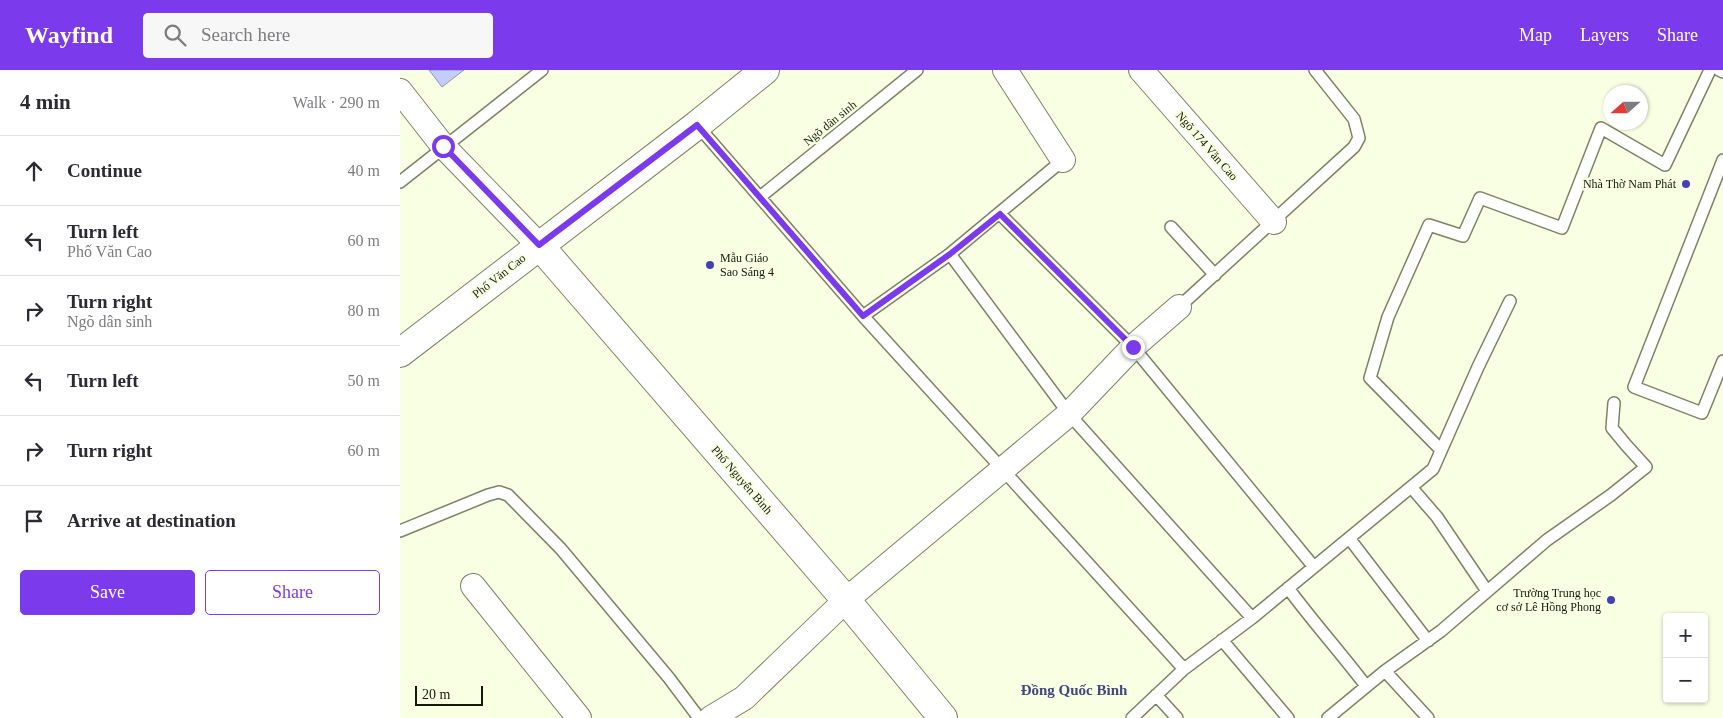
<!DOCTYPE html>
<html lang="en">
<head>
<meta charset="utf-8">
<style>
  body { margin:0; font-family:Georgia,serif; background:#f7f7f7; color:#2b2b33 }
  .controls { position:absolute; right:15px; bottom:15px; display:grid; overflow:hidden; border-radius:5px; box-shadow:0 1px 4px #0004 }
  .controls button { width:45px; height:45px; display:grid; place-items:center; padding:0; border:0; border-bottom:1px solid #e1e1e2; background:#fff; color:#2b2b33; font:25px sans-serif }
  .compass { position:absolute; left:1203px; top:15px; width:45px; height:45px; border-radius:50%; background:#fff; box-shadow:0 1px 4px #0004; rotate:249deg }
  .scale { position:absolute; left:15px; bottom:12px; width:68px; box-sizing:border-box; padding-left:5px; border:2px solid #16180c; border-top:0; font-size:14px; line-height:18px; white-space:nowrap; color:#16180c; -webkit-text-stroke:4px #f9ffe2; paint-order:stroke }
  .stop { position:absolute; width:15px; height:15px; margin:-11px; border:4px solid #7c3aed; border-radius:50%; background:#fff }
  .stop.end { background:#7c3aed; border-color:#fff; box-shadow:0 1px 5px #0008 }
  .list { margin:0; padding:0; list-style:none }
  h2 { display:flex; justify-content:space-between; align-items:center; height:65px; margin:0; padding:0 20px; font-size:21px }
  h2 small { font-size:16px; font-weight:400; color:#7c7c81 }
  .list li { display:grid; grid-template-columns:32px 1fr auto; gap:15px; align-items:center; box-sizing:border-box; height:70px; padding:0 20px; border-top:1px solid #e1e1e2 }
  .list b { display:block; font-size:19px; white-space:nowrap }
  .list p { margin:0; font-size:16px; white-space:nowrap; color:#7c7c81 }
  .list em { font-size:16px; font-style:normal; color:#7c7c81 }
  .actions { display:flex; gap:10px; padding:15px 20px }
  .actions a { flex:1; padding:11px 0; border:1px solid #7c3aed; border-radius:5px; text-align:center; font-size:18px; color:#7c3aed }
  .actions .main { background:#7c3aed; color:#fff }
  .icon { flex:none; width:28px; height:28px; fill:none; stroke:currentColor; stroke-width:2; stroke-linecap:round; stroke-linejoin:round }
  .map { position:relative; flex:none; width:1323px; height:648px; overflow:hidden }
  header { display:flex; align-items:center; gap:30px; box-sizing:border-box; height:70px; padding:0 25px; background:#7c3aed; color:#fff }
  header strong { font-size:24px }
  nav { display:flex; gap:28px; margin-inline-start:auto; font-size:18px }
  .search { width:350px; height:45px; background:#f7f7f7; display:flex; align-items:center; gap:12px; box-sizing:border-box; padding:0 18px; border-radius:5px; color:#7c7c81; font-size:19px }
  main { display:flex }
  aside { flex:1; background:#fff }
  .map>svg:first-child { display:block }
</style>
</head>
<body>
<header>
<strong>Wayfind</strong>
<div class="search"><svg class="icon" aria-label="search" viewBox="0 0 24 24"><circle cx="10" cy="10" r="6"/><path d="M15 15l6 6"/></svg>Search here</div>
<nav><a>Map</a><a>Layers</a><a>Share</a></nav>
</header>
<main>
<aside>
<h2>4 min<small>Walk · 290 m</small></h2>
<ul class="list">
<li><svg class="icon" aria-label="ahead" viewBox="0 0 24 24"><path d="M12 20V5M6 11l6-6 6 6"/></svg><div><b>Continue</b></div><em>40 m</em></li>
<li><svg class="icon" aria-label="left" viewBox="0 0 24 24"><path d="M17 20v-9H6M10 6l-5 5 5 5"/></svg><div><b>Turn left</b><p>Phố Văn Cao</p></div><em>60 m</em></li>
<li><svg class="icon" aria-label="right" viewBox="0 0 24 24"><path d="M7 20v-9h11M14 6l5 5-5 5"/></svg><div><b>Turn right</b><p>Ngõ dân sinh</p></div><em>80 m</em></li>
<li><svg class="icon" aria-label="left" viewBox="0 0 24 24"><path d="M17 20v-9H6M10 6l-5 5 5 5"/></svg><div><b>Turn left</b></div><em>50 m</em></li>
<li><svg class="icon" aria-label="right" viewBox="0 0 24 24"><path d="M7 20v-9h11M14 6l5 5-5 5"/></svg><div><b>Turn right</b></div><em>60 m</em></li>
<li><svg class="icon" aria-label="arrive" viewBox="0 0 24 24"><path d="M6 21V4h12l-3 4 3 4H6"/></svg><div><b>Arrive at destination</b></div></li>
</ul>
<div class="actions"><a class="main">Save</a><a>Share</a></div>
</aside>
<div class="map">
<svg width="1323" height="648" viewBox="0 0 1323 648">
  <rect width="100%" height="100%" fill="#f9ffe2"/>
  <path fill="#c4ccf9" stroke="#9197b7" d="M 29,0 L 64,0 L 42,17 Z"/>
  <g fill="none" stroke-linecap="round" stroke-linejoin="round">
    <defs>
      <path id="service" d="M 1319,0 L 1323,2
        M 297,55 L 463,246
        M 663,90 L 550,184 L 463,246 L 784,599
        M 1323,90 L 1234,317 L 1302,343 L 1323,291
        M 0,112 L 142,0
        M 360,127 L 517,0
        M 600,144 L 733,277 L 914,497
        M 771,157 L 815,205
        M 550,184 L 669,344 L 852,548
        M 779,237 L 954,77 L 959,68 L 954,49 L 915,0
        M 1041,380 L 970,308 L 988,247 L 1029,155 L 1063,166 L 1080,128 L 1162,158 L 1201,58 L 1265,95 L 1310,0
        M 1011,417 L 1037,447 L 1087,521
        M 0,461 L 88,425 L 99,422 L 108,425 L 161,479 L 269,608 L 299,648
        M 949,468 L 1028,571
        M 888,518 C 913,552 941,583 966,616
        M 822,570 L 888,648
        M 985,601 L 1028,648
        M 756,625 L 777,648
        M 732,648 L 784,599 L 852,548 L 1033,399 L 1078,297 L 1110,231
        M 928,648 L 985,601 L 1041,561 L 1147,470 L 1211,425 L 1246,397 L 1226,375 L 1212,358 L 1214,333"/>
      <path id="minor" d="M 605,0 L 663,90
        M 741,0 L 874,152
        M 0,21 L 43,76 L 139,175
        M 73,516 L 179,648
        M 311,648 L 344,628 L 446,530 L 669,344 L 733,277 L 779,237"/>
      <path id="tertiary" d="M 139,175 L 446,530 L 543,648
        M 0,283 L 297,55 L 365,0"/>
    </defs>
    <use href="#service" stroke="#7d8363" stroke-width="14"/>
    <use href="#minor" stroke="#7d8363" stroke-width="26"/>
    <use href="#tertiary" stroke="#7d8363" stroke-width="30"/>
    <use href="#service" stroke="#fff" stroke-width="11"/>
    <use href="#minor" stroke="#fff" stroke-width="24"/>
    <use href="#tertiary" stroke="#fff" stroke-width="28"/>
  </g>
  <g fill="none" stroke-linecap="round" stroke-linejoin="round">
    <path stroke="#7c3aed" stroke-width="6" d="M 43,76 L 139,175 L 297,55 L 463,246 L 550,184 L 600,144 L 733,277"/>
  </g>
  <g fill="#4242b8" stroke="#f9ffe2" stroke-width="2">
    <circle cx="1286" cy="114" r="5"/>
    <circle cx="310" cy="195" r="5"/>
    <circle cx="1211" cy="530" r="5"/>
  </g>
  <g text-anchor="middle" stroke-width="5" stroke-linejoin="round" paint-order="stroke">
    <g font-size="12" fill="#16180c" stroke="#f9ffe2">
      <text transform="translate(430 53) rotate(-39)" y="4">Ngõ dân sinh</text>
      <text transform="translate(807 76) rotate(49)" y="4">Ngõ 174 Văn Cao</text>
      <text transform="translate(99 206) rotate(-38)" y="4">Phố Văn Cao</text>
      <text transform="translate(342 410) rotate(49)" y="4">Phố Nguyễn Bình</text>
    </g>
    <g font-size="12" fill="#16180c" stroke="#f9ffe2" text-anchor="end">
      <text x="1276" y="118">Nhà Thờ Nam Phát</text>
      <text x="320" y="192" text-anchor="start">Mẫu Giáo<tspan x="320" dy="14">Sao Sáng 4</tspan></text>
      <text x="1201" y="527">Trường Trung học<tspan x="1201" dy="14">cơ sở Lê Hồng Phong</tspan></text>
    </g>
    <g font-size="15" font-weight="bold" fill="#404783" stroke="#f9ffe2">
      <text x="674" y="625">Đồng Quốc Bình</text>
    </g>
  </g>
</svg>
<div class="controls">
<button>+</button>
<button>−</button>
</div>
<svg class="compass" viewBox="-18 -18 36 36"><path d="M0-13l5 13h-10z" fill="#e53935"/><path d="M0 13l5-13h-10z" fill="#7c7c81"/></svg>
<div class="scale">20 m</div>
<div class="stop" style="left:43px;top:76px"></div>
<div class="stop end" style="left:733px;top:277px"></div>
</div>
</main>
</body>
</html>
